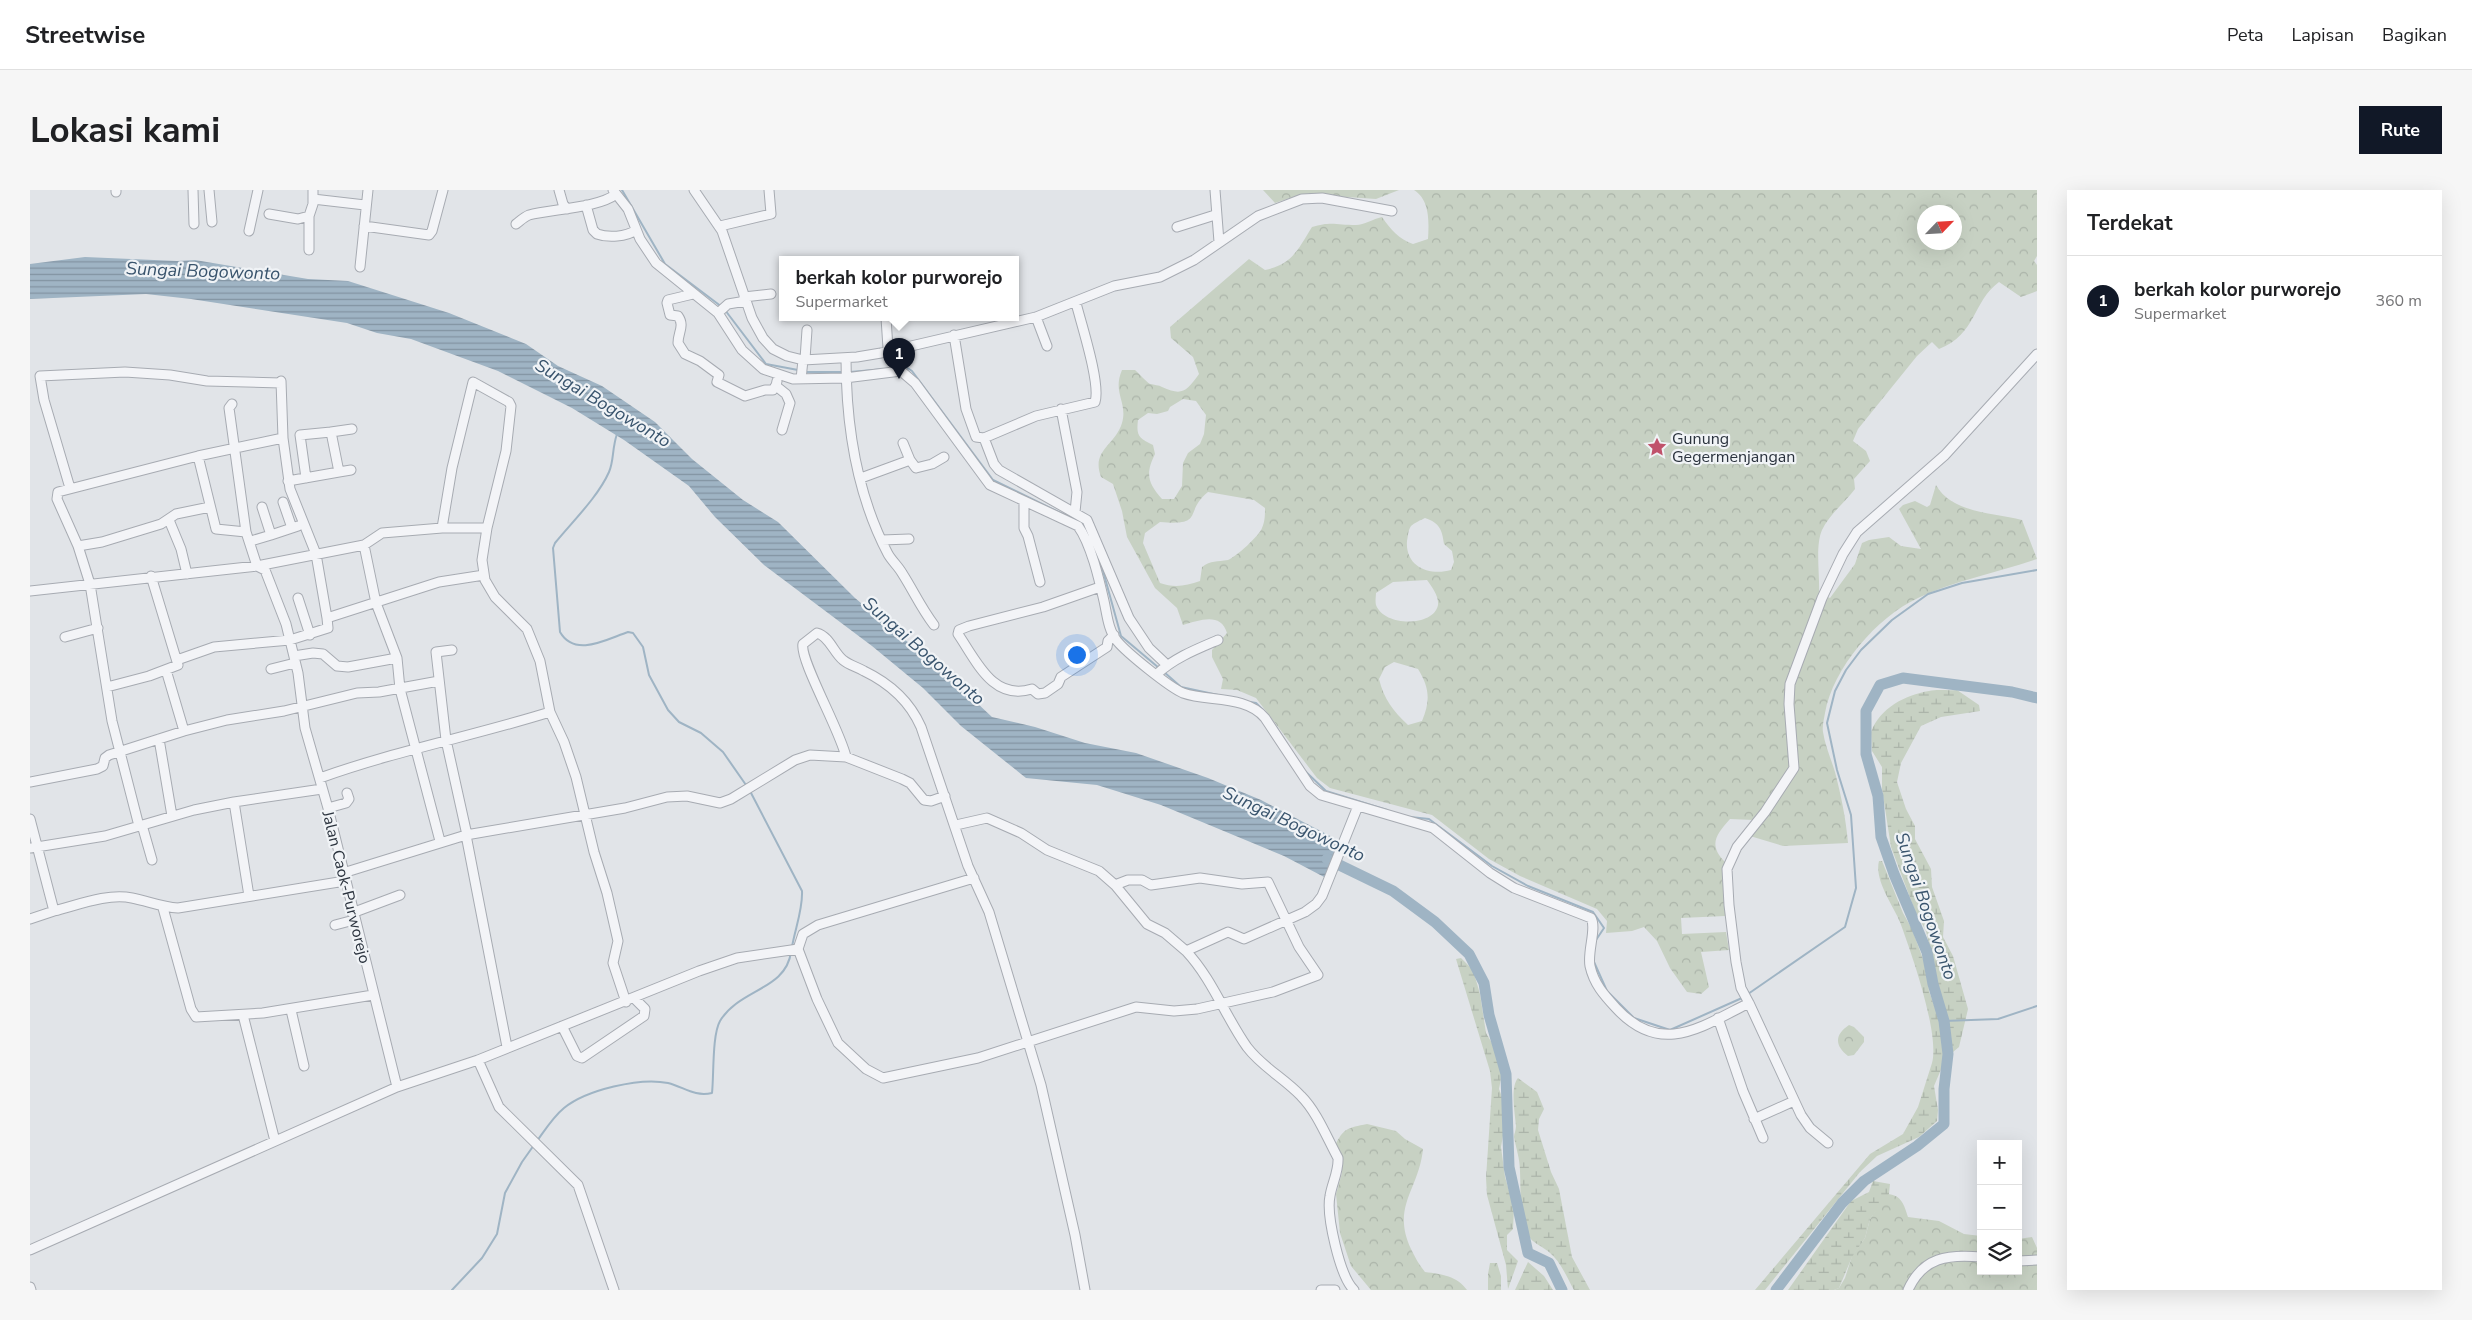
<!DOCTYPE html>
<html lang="id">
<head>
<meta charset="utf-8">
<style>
  body { margin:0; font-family:"Nunito Sans",sans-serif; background:#f6f6f6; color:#202124 }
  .controls { position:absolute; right:15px; bottom:15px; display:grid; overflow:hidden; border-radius:0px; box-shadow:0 5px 20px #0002 }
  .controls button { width:45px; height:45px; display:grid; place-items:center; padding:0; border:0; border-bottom:1px solid #e0e0e0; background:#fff; color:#202124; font:25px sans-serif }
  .compass { position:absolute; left:1887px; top:15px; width:45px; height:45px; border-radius:50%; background:#fff; box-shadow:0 5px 20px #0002; rotate:65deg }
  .you { position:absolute; left:1046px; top:464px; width:18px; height:18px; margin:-12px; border:4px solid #fff; border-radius:50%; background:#1a73e8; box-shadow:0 0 0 8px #1a73e833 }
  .badge { display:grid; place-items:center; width:32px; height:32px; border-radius:50%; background:#111827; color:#fff; font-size:16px; font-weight:700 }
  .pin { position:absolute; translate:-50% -41px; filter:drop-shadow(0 1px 2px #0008) }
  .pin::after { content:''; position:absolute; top:26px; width:18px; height:15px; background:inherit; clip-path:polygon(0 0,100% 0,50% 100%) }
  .popup { position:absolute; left:749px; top:66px; width:240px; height:65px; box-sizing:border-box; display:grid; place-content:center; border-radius:0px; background:#fff; filter:drop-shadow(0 1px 4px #0005); font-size:16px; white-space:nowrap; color:#757577 }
  .popup b { font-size:19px; color:#202124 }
  .popup::after { content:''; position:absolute; left:50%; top:100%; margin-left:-10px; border:10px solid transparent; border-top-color:#fff }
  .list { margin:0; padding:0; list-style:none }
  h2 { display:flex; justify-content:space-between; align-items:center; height:65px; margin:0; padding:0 20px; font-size:21px }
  h2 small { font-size:16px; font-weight:400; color:#757577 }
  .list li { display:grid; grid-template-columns:32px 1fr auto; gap:15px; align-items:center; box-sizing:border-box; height:90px; padding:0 20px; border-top:1px solid #e0e0e0 }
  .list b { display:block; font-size:19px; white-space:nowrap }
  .list p { margin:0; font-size:16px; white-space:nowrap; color:#757577 }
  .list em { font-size:16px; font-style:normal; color:#757577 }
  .icon { flex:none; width:28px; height:28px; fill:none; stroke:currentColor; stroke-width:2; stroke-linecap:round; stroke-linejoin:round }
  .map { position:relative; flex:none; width:2007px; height:1100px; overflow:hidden; border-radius:0px }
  header { display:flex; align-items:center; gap:30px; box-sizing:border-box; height:70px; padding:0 25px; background:#fff; border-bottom:1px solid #e0e0e0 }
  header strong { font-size:24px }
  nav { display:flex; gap:28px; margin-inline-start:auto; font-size:18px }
  .intro { display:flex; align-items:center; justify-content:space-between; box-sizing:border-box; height:120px; padding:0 30px }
  h1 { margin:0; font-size:35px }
  .button { padding:12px 22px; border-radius:0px; background:#111827; color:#fff; font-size:18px; font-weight:700 }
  main { display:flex; gap:30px; padding:0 30px }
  aside { flex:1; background:#fff; border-radius:0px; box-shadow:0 5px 20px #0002 }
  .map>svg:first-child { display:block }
</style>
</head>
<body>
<header>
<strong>Streetwise</strong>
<nav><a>Peta</a><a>Lapisan</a><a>Bagikan</a></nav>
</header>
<div class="intro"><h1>Lokasi kami</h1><a class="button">Rute</a></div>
<main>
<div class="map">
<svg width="2007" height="1100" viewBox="0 0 2007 1100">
  <defs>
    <pattern id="forest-crowns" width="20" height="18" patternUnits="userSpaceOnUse" patternTransform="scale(1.25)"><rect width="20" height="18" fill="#c7d1c3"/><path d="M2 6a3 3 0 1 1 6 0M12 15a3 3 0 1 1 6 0" fill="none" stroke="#abb4a9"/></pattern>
    <pattern id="wetland-marsh" width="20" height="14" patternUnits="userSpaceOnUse" patternTransform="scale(1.25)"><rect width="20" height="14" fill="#c7d1c3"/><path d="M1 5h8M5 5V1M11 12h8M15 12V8" fill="none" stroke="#abb4a9"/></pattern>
    <pattern id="water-rules" width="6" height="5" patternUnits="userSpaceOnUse" patternTransform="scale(1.25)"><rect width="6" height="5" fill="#9fb4c4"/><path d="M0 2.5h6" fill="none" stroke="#8293a1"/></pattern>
  </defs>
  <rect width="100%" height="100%" fill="#e1e4e8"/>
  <path fill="url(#forest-crowns)" fill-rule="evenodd" d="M 1233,0 L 1369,0 L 1346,9 L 1287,5 L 1266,6 L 1245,13 Z
    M 1384,0 L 2007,0 L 2007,66 L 2004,71 L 2007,75 L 2007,101 L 1991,107 L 1969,92 C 1942,112 1947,144 1909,159 L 1902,152 L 1887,166 L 1828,239 L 1823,251 L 1836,261 L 1840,271 L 1824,289 L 1825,299 C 1815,312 1799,325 1792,340 C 1785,356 1790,385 1789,403 L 1800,408 L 1825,374 L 1832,353 L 1839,350 L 1859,347 L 1871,356 L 1891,359 L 1869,319 L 1873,315 L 1885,311 L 1897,317 L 1900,315 L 1906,295 C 1921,323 1965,323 1992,330 L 2007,369 C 1967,383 1926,390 1888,408 C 1847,427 1803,478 1795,523 C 1794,529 1792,536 1793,542 C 1795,555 1801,569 1805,582 C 1811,605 1816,629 1818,653 L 1753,656 L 1720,646 L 1728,638 L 1724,630 L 1700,629 C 1686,645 1678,655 1695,672 L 1692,688 L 1697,719 L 1695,726 L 1651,728 L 1652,744 L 1696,742 L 1699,760 L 1671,762 L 1679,797 L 1671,804 L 1657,802 L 1640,778 L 1627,751 L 1614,737 L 1602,741 L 1576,743 L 1577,731 L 1567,719 L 1490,686 L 1459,669 L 1402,625 L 1300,598 L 1287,588 L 1226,508 L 1207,500 L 1191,499 L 1193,489 L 1182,467 L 1182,460 L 1197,443 C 1191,422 1170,430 1153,435 L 1147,418 L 1125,398 L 1097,347 L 1092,321 L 1083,294 L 1071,287 C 1061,260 1085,256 1092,233 C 1098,212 1082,203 1092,180 L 1105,180 C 1110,184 1115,191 1120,194 C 1124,195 1129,195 1132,197 C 1152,206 1156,202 1169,184 L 1163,167 L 1141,148 L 1140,137 L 1219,69 L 1235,80 C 1263,74 1268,59 1282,37 C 1301,31 1307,35 1326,35 C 1334,35 1343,29 1352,27 C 1361,40 1369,49 1383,54 L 1398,49 C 1399,32 1400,10 1384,0 ZM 1894,22 L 1924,22 L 1924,52 L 1894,52 ZM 1153,209 L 1166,211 L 1176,225 L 1174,244 L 1170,254 L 1158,263 L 1153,273 L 1152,296 L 1144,309 L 1132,309 C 1118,293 1115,284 1125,264 L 1123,255 C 1109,248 1106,246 1108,230 L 1118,223 L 1127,224 L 1138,221 L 1140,217 ZM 1178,302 L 1224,310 L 1235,318 C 1235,325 1235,331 1232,338 C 1229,346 1206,367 1198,370 C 1187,372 1181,370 1172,377 L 1170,391 C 1156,396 1144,398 1130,393 L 1113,353 L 1115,343 L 1130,332 C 1176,336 1153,322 1178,302 ZM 1395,328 C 1410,333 1412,340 1414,354 L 1422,361 L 1424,372 L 1421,380 C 1400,386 1375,377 1377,351 C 1378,347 1378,340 1381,336 C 1384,333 1391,330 1395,328 ZM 1397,390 C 1402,397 1409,406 1408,415 C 1404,437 1354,437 1346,415 C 1345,411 1346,406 1346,403 L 1363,392 ZM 1364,472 L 1388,479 C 1399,497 1401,510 1392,531 L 1378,535 C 1363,521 1354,509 1349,489 L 1355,477 Z
    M 1819,835 L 1824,837 L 1834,847 L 1834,852 L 1824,865 L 1818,866 C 1805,856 1804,845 1819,835 Z
    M 1337,934 L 1366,941 L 1375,949 L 1393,959 C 1389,1000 1361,1016 1381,1059 C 1385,1067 1389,1075 1395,1082 C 1412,1084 1427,1086 1437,1100 L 1341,1100 L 1321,1076 L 1310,1043 L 1306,1004 L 1312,983 L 1312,965 L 1305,956 C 1313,938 1318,938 1337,934 Z
    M 1857,1004 C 1872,1005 1874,1015 1878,1027 L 1909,1031 L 1934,1044 L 1951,1046 L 1951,1081 L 1988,1081 L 1988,1049 L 2002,1047 L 2007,1058 L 2007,1100 L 1804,1100 L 1809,1098 L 1815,1088 L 1822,1066 L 1835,1048 L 1840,1029 Z
    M 1460,1073 L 1467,1073 L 1471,1086 L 1471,1100 L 1458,1100 L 1458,1084 Z"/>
  <path fill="url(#wetland-marsh)" d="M 1927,500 L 1949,515 L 1950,521 L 1911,527 L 1891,536 L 1871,573 L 1867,592 L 1876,619 L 1885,636 L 1885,649 L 1901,679 L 1902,697 L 1914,731 L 1913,747 L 1923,766 L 1938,819 L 1929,857 L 1923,862 L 1896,741 L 1885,721 L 1861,657 L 1852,599 L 1852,577 L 1842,561 L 1841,542 C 1850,518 1875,505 1899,501 C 1908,499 1918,501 1927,500 Z
    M 1849,671 L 1852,671 L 1873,723 L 1882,739 L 1896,777 L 1899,801 L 1909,829 L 1915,861 L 1912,877 L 1904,896 L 1908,920 L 1907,931 L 1889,947 L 1847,966 L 1830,982 L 1735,1100 L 1725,1100 L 1840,964 L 1873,944 L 1888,917 L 1902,873 C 1910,844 1881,762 1870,732 C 1863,715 1844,690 1849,671 Z
    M 1431,768 L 1443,780 L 1450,804 L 1456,843 L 1466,860 L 1472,883 L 1469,899 L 1474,912 L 1475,934 L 1471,957 L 1475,987 L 1484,1017 L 1483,1039 L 1477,1045 L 1477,1060 L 1488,1071 L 1478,1099 L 1476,1075 L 1457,1005 L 1456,988 L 1462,898 L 1460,881 L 1426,769 Z
    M 1488,888 L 1507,902 L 1514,919 L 1509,929 L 1508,940 L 1521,982 L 1529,999 L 1542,1067 L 1560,1100 L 1544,1100 C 1536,1086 1531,1072 1519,1062 C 1512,1056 1502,1053 1498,1045 C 1489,1024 1491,1003 1490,981 C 1490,969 1486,958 1484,947 C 1484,944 1486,940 1486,936 C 1485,924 1480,897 1488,888 Z
    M 1843,991 L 1860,994 L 1859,1004 L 1840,1029 L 1835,1048 L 1822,1067 L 1809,1098 L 1804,1100 L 1758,1100 L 1821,1011 L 1839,1002 Z
    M 1498,1072 L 1514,1086 L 1523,1100 L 1485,1100 Z"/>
  <path fill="url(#water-rules)" d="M 55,67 L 147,71 L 165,70 L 278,89 L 318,91 L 419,123 L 496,154 L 528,176 L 572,196 L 625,232 L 662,269 L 713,310 L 748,332 L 825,408 L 915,483 L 962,527 L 1005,537 L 1055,553 L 1106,563 L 1178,588 L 1231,610 L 1310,651 L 1296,688 L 1254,666 L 1131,615 L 1067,595 L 996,588 L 931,536 L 893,498 L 842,456 L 734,375 L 685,327 L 659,296 L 594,250 L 542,218 L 468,181 L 381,149 L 347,143 L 317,133 L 161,109 L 116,104 L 0,109 L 0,74 Z"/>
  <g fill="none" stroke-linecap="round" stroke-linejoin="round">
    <path stroke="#9fb4c4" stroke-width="2" d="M 592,0 L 635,74 L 692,117
      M 695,120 L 736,174 L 768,180
      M 872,177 L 876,177 L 882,181 L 963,290 L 1045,330
      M 775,182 L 813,182
      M 820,182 L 855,179
      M 587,244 C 582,258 584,271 579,282 C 568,307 542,332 525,353 L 523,358 L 530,442 C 545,468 577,449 598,442 L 603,443 L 613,457 L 619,485 L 638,520 L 649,532 L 671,543 L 693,562 L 716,595
      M 1070,370 L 1091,446 L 1129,478
      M 1134,482 L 1151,497 L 1188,505
      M 1220,512 L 1226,513 L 1234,521
      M 1275,581 L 1296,601 L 1357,620
      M 720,601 L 772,701 C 773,719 765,739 762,757
      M 1380,627 L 1399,629 L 1462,676 L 1498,696 L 1563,722 L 1574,738 L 1566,750
      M 1564,772 L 1577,801 L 1604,828 L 1640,840 L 1712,808
      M 1718,804 L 1815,737 L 1826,698 L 1821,625 L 1807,580 L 1797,533 L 1805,501 L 1816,480 L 1831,460 L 1862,430 L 1898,404 L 1932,393 L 2007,380
      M 1914,831 L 1968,829 L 2007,816
      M 507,951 C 515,940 523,927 534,918 C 556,900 610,887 638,893 C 654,897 664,907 682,903 C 684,885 682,845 690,831 C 709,799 756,800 761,762
      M 422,1100 L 452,1068 L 467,1044 L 475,1003 L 492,972 L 504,955"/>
    <path stroke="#9fb4c4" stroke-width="11" d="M 1297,669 L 1363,701 L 1405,732 L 1439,764 L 1454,793 L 1459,825 L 1476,884 L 1479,977 L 1498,1063 L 1519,1073 L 1532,1100
      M 1746,1100 L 1812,1013 L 1834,991 L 1887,956 L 1914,934 L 1914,899 L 1918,864 L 1914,831 L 1903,794 L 1897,762 L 1864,684 L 1851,647 L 1848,606 L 1836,564 L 1836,521 L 1850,495 L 1873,488 L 1982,502 L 2007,508"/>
    <defs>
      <path id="minor" d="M 163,0 L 164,34
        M 179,0 L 182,32
        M 529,0 L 533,14 L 537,19
        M 583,0 L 598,19 L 610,49 L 626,73 L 688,123 L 712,160 L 733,179 L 763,189 L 815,188 L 871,181 L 885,193 L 960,295 L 1048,336 C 1061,354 1069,389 1074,411 C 1077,424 1078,440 1087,451 C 1097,463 1139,497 1153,503 C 1178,512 1216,505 1235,528 L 1280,596 L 1291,605 L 1403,638 L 1460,683 L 1484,698 L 1561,728 C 1567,738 1557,762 1560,776 C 1564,794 1574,805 1586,818 C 1631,867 1671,837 1719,813 L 1711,798 L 1706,772 L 1699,715 L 1697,679 L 1707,657 L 1735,622 L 1764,578 L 1759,514 L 1760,494 L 1792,408 L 1813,364 L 1827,342 L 1915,265 L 2007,164
        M 664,0 L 692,41 L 722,128 L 733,148 L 743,159 L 757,166 L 773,170 L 827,167 L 851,163 L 1006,127 L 1084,96 L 1130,87 L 1164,70 L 1228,26 L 1272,9 L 1292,8 L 1362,21
        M 1185,0 L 1189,52
        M 86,2 L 86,0
        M 283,9 L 335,15
        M 556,15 L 563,40 L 567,44 C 578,48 596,47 606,40
        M 239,24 L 268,29 L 279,26 L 283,14 L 283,0
        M 279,26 L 279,60
        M 486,34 C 490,31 494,27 499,25 C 521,19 569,18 586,4
        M 334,36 L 399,45 L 402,41 L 413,0
        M 690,36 L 741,24 L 739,0
        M 1147,37 L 1185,25
        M 219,41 L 228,0
        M 330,77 L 338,0
        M 663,104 L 638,110 L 637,113 L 640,125 L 648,126 C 655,136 648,142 648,153 L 655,164 L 670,171 L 689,185 L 687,192 L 715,206 L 735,200 L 743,200 L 746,195
        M 714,107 L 741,104
        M 688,123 L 698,114 L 716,111
        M 1006,127 L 1017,156
        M 856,128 L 858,158 L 861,161
        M 924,145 L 936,219 L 946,247 L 954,248 L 1006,226 L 1065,212 C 1071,194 1051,133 1046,113
        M 816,168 C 816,234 827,305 858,364 C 862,371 868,376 872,383 C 883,400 891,418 904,435
        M 775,169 L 777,140
        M 771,189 L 773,170
        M 251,191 L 253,248
        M 747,191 L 746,196 L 756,204 L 760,213 L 752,240
        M 443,192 L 479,212 L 481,216 L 476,261 L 457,338 L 412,338 L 422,278 Z
        M 202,214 L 199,218 L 216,342 L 227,376 L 334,355 L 352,343 L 412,338
        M 1031,219 L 1047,302 L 1045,322
        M 954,248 L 964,274 L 969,280 L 1057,330 L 1099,428 L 1119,458 L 1137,475
        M 873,253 L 880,270
        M 168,266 L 186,339 L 216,342
        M 309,282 L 321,280
        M 276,288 L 270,245 L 301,242
        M 831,288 L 880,270 L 886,278 L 902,274 L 914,267
        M 258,291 L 309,282 L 301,242 L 322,239
        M 40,298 L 14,210 L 10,186 L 95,182 L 140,185 L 177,191 L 251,193
        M 253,312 L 262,338
        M 994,312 L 994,338 L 998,346 L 1010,392
        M 232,317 L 241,345 L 268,336
        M 139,330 L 151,359 L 157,384
        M 457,338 L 452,370 L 455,390 L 465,407 L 497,439 L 510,471 L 520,522 L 534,552 L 546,587 L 564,662 L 577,703 L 588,751 L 583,773 L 596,812
        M 852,350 L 879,349
        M 221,351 L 241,345
        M 334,355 L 346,413 L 367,468 L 370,499 L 410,651
        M 48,356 L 72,352 L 131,334 L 146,324 L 180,317
        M 1070,397 L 1013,417 L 939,436 L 929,440 L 928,444 C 947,472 963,511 1002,499 L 1008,504 L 1015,503 L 1028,494 L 1031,487 L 1077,457 L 1078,451 L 1084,445
        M 0,401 L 227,376 L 235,380 L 256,434 L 268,483 L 275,538 L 298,618 L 367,897 L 448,870 L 469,917 L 548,995 L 584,1100
        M 268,408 L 280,445
        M 35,447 L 68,438
        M 422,460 L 406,462 L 416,550 L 437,645
        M 264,466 L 283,463 L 293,464 L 307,476 L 318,477 L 367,468
        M 147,470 L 184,457 L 260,450 L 298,438 L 297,428
        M 241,479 L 265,473
        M 136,480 L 154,541
        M 1127,484 C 1144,468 1167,459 1188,450
        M 77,497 L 119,486 L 148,475 L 121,386
        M 129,549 L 142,626
        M 816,567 C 811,542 769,469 773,454 L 787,443 C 799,446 804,463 813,470 C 819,475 827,477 834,481 C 859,493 880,512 891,537 L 938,676 L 959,722 L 1011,895 L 1045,1045 L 1055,1100
        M 290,588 C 365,561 443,546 520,522
        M 0,592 L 67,579 L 73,576 L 75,568 L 79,565 L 154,541 L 197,530 L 254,521 L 327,503 L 349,502 L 409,491
        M 298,618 L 316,613 L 319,609 L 317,603
        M 0,629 L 24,721 L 0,729
        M 112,635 L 122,670
        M 926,635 L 957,628 L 991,643 L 1017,660 L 1069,681 L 1085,695 L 1117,734 L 1135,743 L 1156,761
        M 109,636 L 82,531 L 60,394 L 48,356 L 27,309 L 28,302 L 168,266 L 253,248 L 260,299 L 286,364 L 297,428 L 409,392 L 454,385
        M 436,645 L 477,857
        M 0,658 L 75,646 L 164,620 L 204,612
        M 313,683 L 436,645 L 595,618 L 637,607 L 657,606 L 690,613 L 701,609 L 765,570 L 780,565 L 816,567 L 872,589 L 880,593 L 894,610 L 901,611 L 915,606
        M 944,688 L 788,735 L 773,744 L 768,759 L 787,809 L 808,853 L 836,879 L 853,888 L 948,868 L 1106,817 L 1144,821 L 1167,819 L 1243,802 L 1288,785 L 1269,757 L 1238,692 L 1212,694 L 1170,688 L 1121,695 L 1112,690 L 1098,690 L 1085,695
        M 219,706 L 204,612 L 292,599
        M 133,718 L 161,819 L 166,827 L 233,823
        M 24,721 C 48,715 77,703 102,708 C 118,711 131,717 148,718 L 315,691
        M 322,723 L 370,705
        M 305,735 L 324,730
        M 1719,813 L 1771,925 L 1780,938 L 1798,953
        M 261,820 L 274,876
        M 233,823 L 343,805
        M 213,825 L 245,951
        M 1688,828 L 1713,901 L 1733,948
        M 532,836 L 547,866 L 552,868 L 614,826 L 615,819 L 605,809
        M 448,870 L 669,781 L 707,768 L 768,759
        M 1724,929 L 1764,911
        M 0,1060 L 367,897
        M 1988,1071 L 2007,1070
        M 0,1097 L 1,1100
        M 1291,1100 L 1305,1100
        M 1324,1100 C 1310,1087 1296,1025 1300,1006 C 1302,993 1309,981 1308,968 C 1297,948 1287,922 1271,906 C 1254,888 1232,877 1217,857 C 1195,826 1183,790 1156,761 L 1198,742 L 1214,749 L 1275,722 L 1286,714 L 1292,706 L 1328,616
        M 1878,1100 C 1893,1067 1918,1064 1951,1067"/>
    </defs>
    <use href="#minor" stroke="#a7abb2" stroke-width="11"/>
    <use href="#minor" stroke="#f3f4f7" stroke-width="9"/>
  </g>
  <defs>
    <symbol id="sight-bare" viewBox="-9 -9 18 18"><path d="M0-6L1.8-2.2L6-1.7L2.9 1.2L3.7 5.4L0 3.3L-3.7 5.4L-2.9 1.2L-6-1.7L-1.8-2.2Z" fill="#c0526b" stroke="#f0f3f6" stroke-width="2.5" paint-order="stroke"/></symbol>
  </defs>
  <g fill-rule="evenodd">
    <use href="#sight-bare" x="1613" y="243" width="28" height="28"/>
  </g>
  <g text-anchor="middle" stroke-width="4.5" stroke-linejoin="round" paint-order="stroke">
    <g font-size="16" fill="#2b333e" stroke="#f0f3f6" text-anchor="start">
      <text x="1642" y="254">Gunung<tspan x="1642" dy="18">Gegermenjangan</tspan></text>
    </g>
    <g font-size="16" fill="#2b333e" stroke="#f0f3f6">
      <text transform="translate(317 697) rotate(76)" y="6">Jalan Caok-Purworejo</text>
    </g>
    <g font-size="18" font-style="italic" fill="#39546d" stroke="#f0f3f6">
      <text transform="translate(173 81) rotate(2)" y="6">Sungai Bogowonto</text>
      <text transform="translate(573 213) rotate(31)" y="6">Sungai Bogowonto</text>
      <text transform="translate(894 461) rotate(41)" y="6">Sungai Bogowonto</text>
      <text transform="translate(1264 634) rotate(25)" y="6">Sungai Bogowonto</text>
      <text transform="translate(1896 716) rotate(71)" y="6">Sungai Bogowonto</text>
    </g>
  </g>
</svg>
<div class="controls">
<button>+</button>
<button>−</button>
<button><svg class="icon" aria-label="layers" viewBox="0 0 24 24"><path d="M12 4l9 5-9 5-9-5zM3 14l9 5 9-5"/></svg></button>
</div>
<svg class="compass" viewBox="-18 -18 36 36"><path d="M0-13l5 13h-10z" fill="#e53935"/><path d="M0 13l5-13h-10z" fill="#757577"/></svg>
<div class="you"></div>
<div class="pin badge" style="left:869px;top:189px">1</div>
<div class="popup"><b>berkah kolor purworejo</b>Supermarket</div>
</div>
<aside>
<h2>Terdekat<small></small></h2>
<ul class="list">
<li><span class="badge">1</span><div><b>berkah kolor purworejo</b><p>Supermarket</p></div><em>360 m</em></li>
</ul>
</aside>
</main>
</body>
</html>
